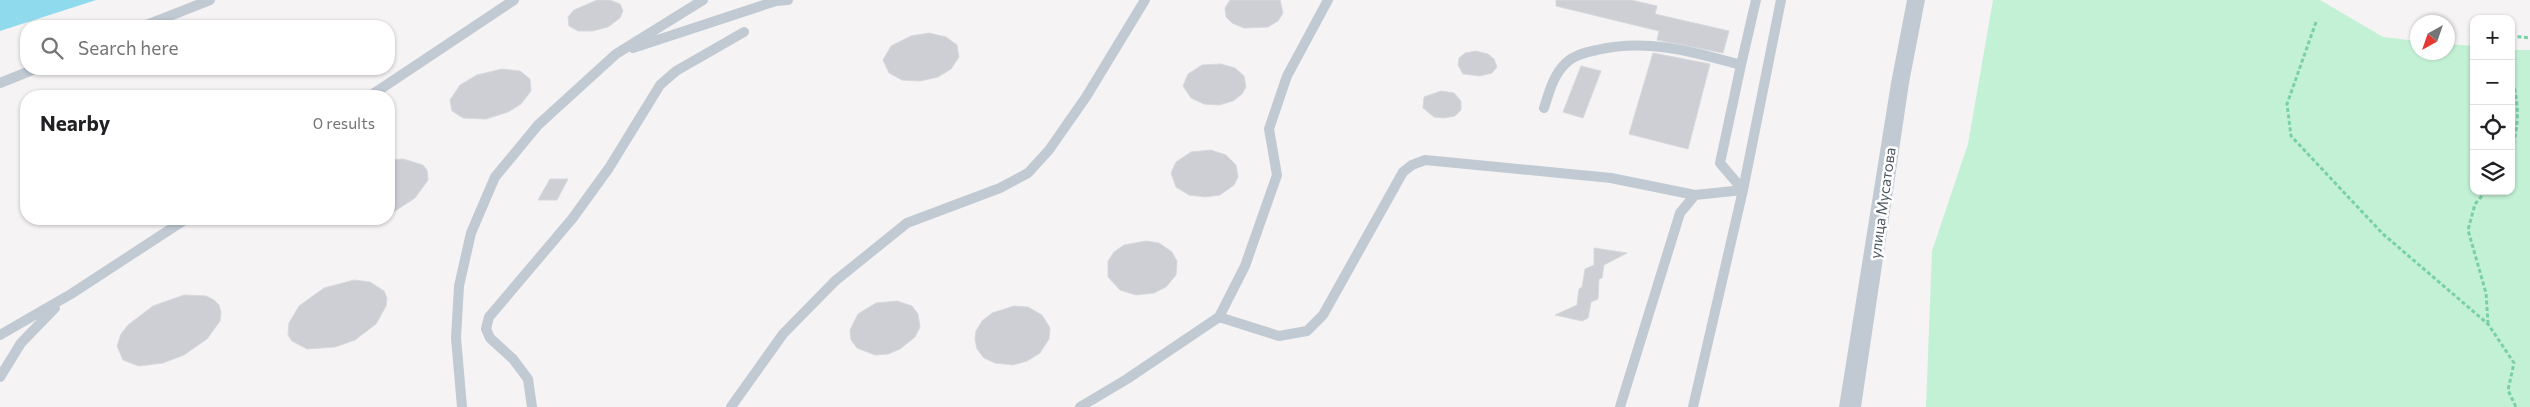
<!DOCTYPE html>
<html lang="en">
<head>
<meta charset="utf-8">
<style>
  body { margin:0; font-family:Commissioner,sans-serif; background:#f2f2f2; color:#202124 }
  .controls { position:absolute; right:15px; top:15px; display:grid; overflow:hidden; border-radius:10px; box-shadow:0 1px 4px #0004 }
  .controls button { width:45px; height:45px; display:grid; place-items:center; padding:0; border:0; border-bottom:1px solid #e0e0e0; background:#fff; color:#202124; font:25px sans-serif }
  .compass { position:absolute; left:2410px; top:15px; width:45px; height:45px; border-radius:50%; background:#fff; box-shadow:0 1px 4px #0004; rotate:220deg }
  .list { margin:0; padding:0; list-style:none }
  h2 { display:flex; justify-content:space-between; align-items:center; height:65px; margin:0; padding:0 20px; font-size:21px }
  h2 small { font-size:16px; font-weight:400; color:#757577 }
  .icon { flex:none; width:28px; height:28px; fill:none; stroke:currentColor; stroke-width:2; stroke-linecap:round; stroke-linejoin:round }
  .map { position:relative; flex:none; width:2530px; height:407px; overflow:hidden }
  .search { position:absolute; background:#fff; box-shadow:0 1px 4px #0004; left:20px; top:20px; width:375px; height:55px; display:flex; align-items:center; gap:12px; box-sizing:border-box; padding:0 18px; border-radius:20px; color:#757577; font-size:19px }
  .panel { position:absolute; background:#fff; box-shadow:0 1px 4px #0004; left:20px; top:90px; width:375px; height:135px; border-radius:20px }
  .map>svg:first-child { display:block }
</style>
</head>
<body>
<div class="map">
<svg width="2530" height="407" viewBox="0 0 2530 407">
  <rect width="100%" height="100%" fill="#f5f3f3"/>
  <path fill="#c3f1d5" d="M 1993,0 L 2320,0 L 2383,37 L 2417,41 L 2418,52 L 2448,52 L 2448,44 L 2474,46 L 2474,191 L 2511,191 L 2511,50 L 2530,50 L 2530,407 L 1926,407 L 1932,251 L 1968,144 Z"/>
  <path fill="#90daee" d="M 0,0 L 96,0 L 0,31 Z"/>
  <path fill="#cdcfd5" stroke="#d7d9de" d="M 597,0 L 610,0 L 620,4 L 623,11 L 620,18 L 608,27 L 593,31 L 578,31 L 569,26 L 568,17 L 574,10 Z
    M 1230,0 L 1280,0 L 1283,13 L 1278,21 L 1268,27 L 1244,28 L 1232,23 L 1226,17 L 1225,8 Z
    M 1556,0 L 1631,0 L 1657,6 L 1655,14 L 1729,31 L 1723,53 L 1657,40 L 1659,31 L 1556,6 Z
    M 929,33 L 946,37 L 957,45 L 959,57 L 951,69 L 938,77 L 920,81 L 902,80 L 889,73 L 883,60 L 891,46 L 911,36 Z
    M 1476,51 L 1488,54 L 1494,59 L 1497,67 L 1492,73 L 1480,76 L 1463,74 L 1458,65 L 1459,58 L 1465,53 Z
    M 1653,53 L 1710,64 L 1688,149 L 1629,134 Z
    M 1221,64 L 1235,68 L 1244,76 L 1246,87 L 1242,94 L 1233,101 L 1219,105 L 1204,104 L 1191,98 L 1183,86 L 1188,74 L 1202,65 Z
    M 1581,66 L 1601,71 L 1583,118 L 1563,112 Z
    M 502,69 L 520,71 L 530,79 L 531,91 L 521,104 L 508,112 L 486,119 L 463,118 L 452,111 L 450,100 L 460,85 L 477,75 Z
    M 1441,91 L 1454,93 L 1461,101 L 1461,110 L 1455,116 L 1444,118 L 1434,117 L 1423,108 L 1424,97 Z
    M 1211,150 L 1226,155 L 1236,165 L 1238,177 L 1234,185 L 1220,195 L 1205,197 L 1189,195 L 1176,187 L 1171,173 L 1176,162 L 1191,152 Z
    M 403,159 L 423,165 L 427,170 L 428,180 L 415,198 L 389,215 L 389,160 Z
    M 550,179 L 568,179 L 557,200 L 538,200 Z
    M 1146,241 L 1159,243 L 1172,252 L 1177,261 L 1176,275 L 1166,287 L 1154,293 L 1136,295 L 1120,290 L 1108,277 L 1108,261 L 1114,252 L 1124,245 Z
    M 1594,248 L 1627,253 L 1604,265 L 1602,278 L 1599,279 L 1598,299 L 1591,302 L 1588,318 L 1582,321 L 1555,315 L 1577,305 L 1579,289 L 1582,287 L 1585,269 L 1594,265 Z
    M 354,280 L 370,282 L 384,291 L 387,298 L 386,306 L 376,324 L 355,340 L 335,347 L 307,349 L 292,341 L 288,335 L 289,323 L 299,306 L 324,288 Z
    M 184,295 L 206,296 L 214,300 L 219,305 L 221,312 L 220,321 L 207,339 L 184,355 L 163,363 L 139,366 L 123,360 L 117,346 L 121,334 L 128,325 L 153,306 Z
    M 897,301 L 912,306 L 918,314 L 920,327 L 915,337 L 900,349 L 888,354 L 875,355 L 857,348 L 851,340 L 850,330 L 858,314 L 876,303 Z
    M 1014,306 L 1028,307 L 1042,315 L 1050,328 L 1049,339 L 1040,353 L 1027,361 L 1013,365 L 995,363 L 984,358 L 977,349 L 975,339 L 976,331 L 982,321 L 992,313 Z"/>
  <g fill="none" stroke-linecap="round" stroke-linejoin="round">
    <path stroke="#7ad0a6" stroke-width="3" stroke-dasharray="4 2.5" stroke-linecap="butt" d="M 2316,22 L 2287,104 L 2291,136 L 2383,234 L 2488,324 L 2514,363 L 2508,390 L 2516,407
      M 2511,36 L 2530,38
      M 2511,76 C 2519,101 2520,125 2511,150
      M 2486,191 L 2475,204 L 2468,230 L 2486,293 L 2488,323"/>
    <path stroke="#c1cad2" stroke-width="10" d="M 144,26 L 210,0
      M 633,48 L 776,1 L 788,0
      M 1741,65 L 1756,0
      M 0,83 L 35,69
      M 370,96 L 514,0
      M 1544,108 C 1549,93 1553,75 1566,63 C 1574,55 1586,52 1597,50 C 1647,38 1693,52 1741,65 L 1720,163 L 1743,190
      M 1219,317 L 1279,336 L 1307,331 L 1323,315 L 1403,172 L 1412,165 L 1425,160 L 1611,178 L 1695,195
      M 0,335 L 71,294 L 186,219
      M 0,377 L 21,343 L 55,308
      M 462,407 L 456,338 L 459,286 L 471,233 L 495,177 L 538,125 L 616,54 L 703,0
      M 532,407 L 528,379 L 513,359 L 490,338 L 486,329 L 489,317 L 572,219 L 609,168 L 660,85 L 676,71 L 744,32
      M 731,407 L 783,334 L 835,281 L 907,223 L 1000,188 L 1028,173 L 1049,150 L 1086,97 L 1145,0
      M 1080,407 L 1127,379 L 1219,317 L 1245,266 L 1277,175 L 1269,129 L 1287,76 L 1328,0
      M 1620,407 L 1680,213 L 1695,195 L 1743,190
      M 1693,407 L 1743,190 L 1781,0"/>
    <path fill="#c1cad2" fill-rule="evenodd" d="M 1907,0 L 1925,0 L 1909,83 L 1861,407 L 1839,407 L 1891,83 Z"/>
  </g>
  <g text-anchor="middle" stroke-width="5" stroke-linejoin="round" paint-order="stroke">
    <g font-size="15" fill="#4a5661" stroke="#fff">
      <text transform="translate(1883 203) rotate(-82)" y="5">улица Мусатова</text>
    </g>
  </g>
</svg>
<div class="controls">
<button>+</button>
<button>−</button>
<button><svg class="icon" aria-label="locate" viewBox="0 0 24 24"><circle cx="12" cy="12" r="6"/><path d="M12 2v4M12 18v4M2 12h4M18 12h4"/></svg></button>
<button><svg class="icon" aria-label="layers" viewBox="0 0 24 24"><path d="M12 4l9 5-9 5-9-5zM3 14l9 5 9-5"/></svg></button>
</div>
<svg class="compass" viewBox="-18 -18 36 36"><path d="M0-13l5 13h-10z" fill="#e53935"/><path d="M0 13l5-13h-10z" fill="#757577"/></svg>
<div class="search"><svg class="icon" aria-label="search" viewBox="0 0 24 24"><circle cx="10" cy="10" r="6"/><path d="M15 15l6 6"/></svg>Search here</div>
<section class="panel">
<h2>Nearby<small>0 results</small></h2>
<ul class="list">
</ul>
</section>
</div>
</body>
</html>
